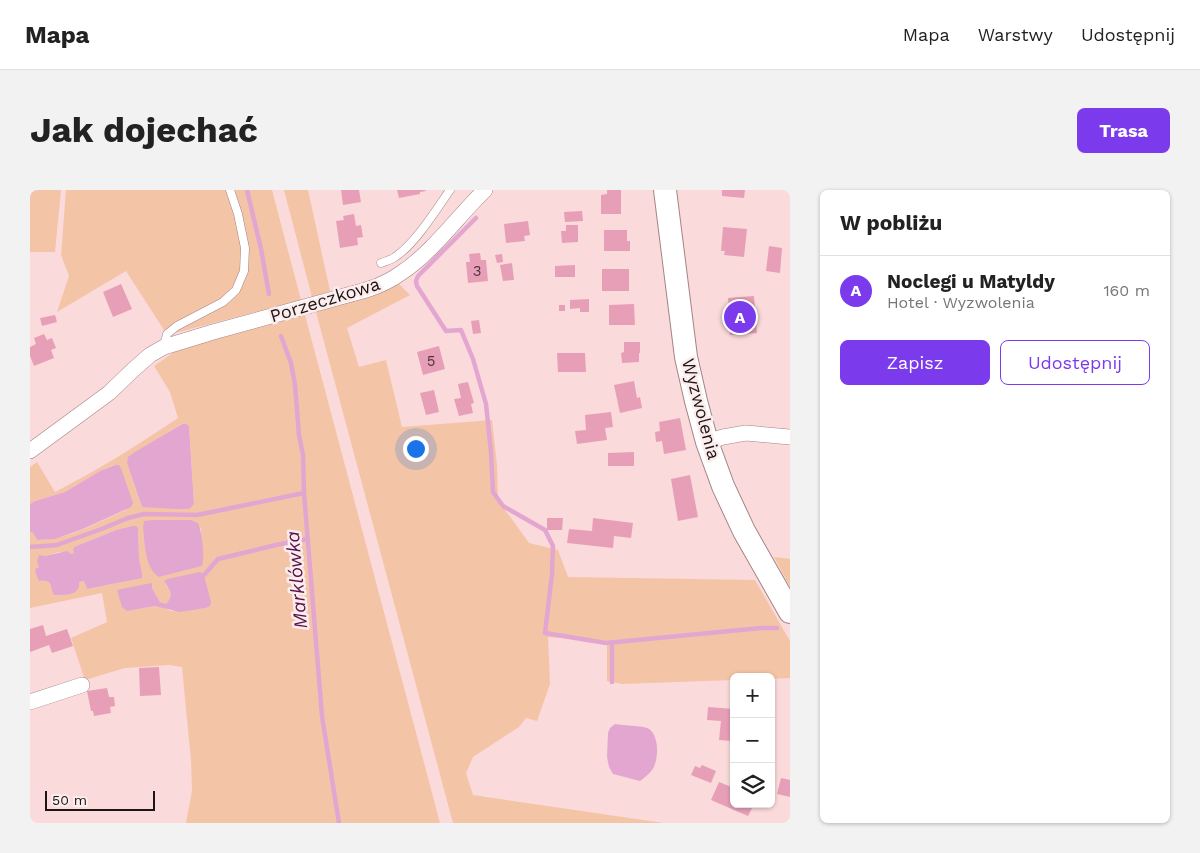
<!DOCTYPE html>
<html lang="pl">
<head>
<meta charset="utf-8">
<style>
  body { margin:0; font-family:"Work Sans",sans-serif; background:#f2f2f2; color:#222 }
  .controls { position:absolute; right:15px; bottom:15px; display:grid; overflow:hidden; border-radius:8px; box-shadow:0 1px 4px #0004 }
  .controls button { width:45px; height:45px; display:grid; place-items:center; padding:0; border:0; border-bottom:1px solid #e0e0e0; background:#fff; color:#222; font:25px sans-serif }
  .scale { position:absolute; left:15px; bottom:12px; width:110px; box-sizing:border-box; padding-left:5px; border:2px solid #1f1414; border-top:0; font-size:14px; line-height:18px; white-space:nowrap; color:#1f1414; -webkit-text-stroke:4px #fbeded; paint-order:stroke }
  .you { position:absolute; left:385px; top:258px; width:18px; height:18px; margin:-12px; border:4px solid #fff; border-radius:50%; background:#1a73e8; box-shadow:0 0 0 8px #1a73e833 }
  .badge { display:grid; place-items:center; width:32px; height:32px; border-radius:50%; background:#7c3aed; color:#fff; font-size:16px; font-weight:700 }
  .pin { position:absolute; translate:-50% -50%; border:2px solid #fff; box-shadow:0 1px 5px #0006 }
  .list { margin:0; padding:0; list-style:none }
  h2 { display:flex; justify-content:space-between; align-items:center; height:65px; margin:0; padding:0 20px; font-size:21px }
  h2 small { font-size:16px; font-weight:400; color:#767676 }
  .list li { display:grid; grid-template-columns:32px 1fr auto; gap:15px; align-items:center; box-sizing:border-box; height:70px; padding:0 20px; border-top:1px solid #e0e0e0 }
  .list b { display:block; font-size:19px; white-space:nowrap }
  .list p { margin:0; font-size:16px; white-space:nowrap; color:#767676 }
  .list em { font-size:16px; font-style:normal; color:#767676 }
  .actions { display:flex; gap:10px; padding:15px 20px }
  .actions a { flex:1; padding:11px 0; border:1px solid #7c3aed; border-radius:8px; text-align:center; font-size:18px; color:#7c3aed }
  .actions .main { background:#7c3aed; color:#fff }
  .icon { flex:none; width:28px; height:28px; fill:none; stroke:currentColor; stroke-width:2; stroke-linecap:round; stroke-linejoin:round }
  .map { position:relative; flex:none; width:760px; height:633px; overflow:hidden; border-radius:8px }
  header { display:flex; align-items:center; gap:30px; box-sizing:border-box; height:70px; padding:0 25px; background:#fff; border-bottom:1px solid #e0e0e0 }
  header strong { font-size:24px }
  nav { display:flex; gap:28px; margin-inline-start:auto; font-size:18px }
  .intro { display:flex; align-items:center; justify-content:space-between; box-sizing:border-box; height:120px; padding:0 30px }
  h1 { margin:0; font-size:35px }
  .button { padding:12px 22px; border-radius:8px; background:#7c3aed; color:#fff; font-size:18px; font-weight:700 }
  main { display:flex; gap:30px; padding:0 30px }
  aside { flex:1; background:#fff; border-radius:8px; box-shadow:0 1px 4px #0004 }
  .map>svg:first-child { display:block }
</style>
</head>
<body>
<header>
<strong>Mapa</strong>
<nav><a>Mapa</a><a>Warstwy</a><a>Udostępnij</a></nav>
</header>
<div class="intro"><h1>Jak dojechać</h1><a class="button">Trasa</a></div>
<main>
<div class="map">
<svg width="760" height="633" viewBox="0 0 760 633">
  <rect width="100%" height="100%" fill="#fbdadb"/>
  <path fill="#f4c4a7" fill-rule="evenodd" d="M 0,0 L 31,0 L 25,62 L 0,62 Z
    M 36,0 L 242,0 L 271,110 L 149,142 L 134,140 L 96,81 L 27,122 L 39,86 L 31,65 Z
    M 254,0 L 278,0 L 300,101 L 282,107 Z
    M 368,93 L 380,105 L 317,138 L 329,177 L 356,170 L 372,237 L 462,230 L 467,275 L 468,310 L 499,353 L 528,360 L 538,387 L 725,390 L 760,451 L 760,488 L 741,489 L 741,487 L 704,487 L 704,490 L 592,494 L 577,491 L 577,451 L 518,447 L 520,494 L 507,531 L 496,528 L 489,537 L 443,567 L 436,583 L 443,605 L 634,633 L 423,633 L 286,122 Z
    M 275,125 L 410,633 L 156,633 L 162,601 L 161,571 L 152,477 L 139,475 L 95,478 L 55,490 L 41,448 L 77,432 L 72,403 L 0,418 L 0,342 L 2,342 L 5,346 L 7,350 C 38,350 68,332 96,320 L 84,275 L 70,281 L 35,302 L 5,311 L 0,314 L 0,277 L 7,272 L 25,302 C 68,280 108,255 148,228 L 140,202 L 124,176 L 147,160 ZM 151,234 L 159,236 L 164,314 L 112,317 L 97,273 L 124,251 ZM 108,338 L 109,368 L 112,383 L 111,388 L 57,399 L 54,391 L 48,392 C 51,406 36,404 27,405 L 23,401 L 20,392 L 5,380 L 9,377 L 15,366 L 29,362 L 40,363 L 41,365 L 44,363 L 43,360 L 44,357 L 86,340 ZM 171,338 L 172,376 L 128,387 ZM 134,391 L 176,394 L 177,400 L 175,418 L 141,421 L 132,417 L 125,416 L 97,421 L 122,398 L 130,412 L 136,414 C 144,403 139,401 134,391 Z
    M 744,367 L 760,369 L 760,397 Z"/>
  <path fill="#e3a6d1" d="M 152,234 L 156,234 L 159,236 L 164,314 L 159,319 L 148,319 L 112,317 L 97,273 L 98,267 L 105,262 Z
    M 85,275 L 89,275 L 91,278 L 103,313 L 101,317 L 53,339 L 25,349 L 7,350 L 5,346 L 2,342 L 0,342 L 0,314 L 5,311 L 35,302 L 70,281 Z
    M 122,330 L 161,330 L 168,333 C 172,342 175,367 172,376 L 129,387 C 114,377 115,353 113,337 L 114,331 Z
    M 103,336 L 106,336 L 108,338 L 109,368 L 112,383 L 112,388 L 57,399 L 54,391 L 49,392 C 51,406 34,405 24,405 C 19,394 23,390 9,391 L 6,384 L 5,379 L 9,377 L 7,371 L 9,365 L 15,366 L 37,361 L 41,364 L 44,363 L 43,360 L 44,357 L 86,340 Z
    M 170,382 L 174,385 L 181,412 L 180,416 L 175,418 L 150,422 L 125,416 L 97,421 L 92,417 L 87,400 L 91,399 L 122,393 L 122,398 L 130,412 L 136,414 C 144,404 140,401 134,391 L 137,389 Z
    M 585,534 C 595,536 607,535 617,538 C 630,543 629,571 622,580 C 619,584 614,588 610,591 L 583,584 L 579,577 L 577,567 L 578,543 L 580,538 Z"/>
  <g fill="none" stroke-linecap="round" stroke-linejoin="round">
    <path stroke="#e3a6d1" stroke-width="4.5" d="M 217,0 L 231,59 L 239,104
      M 446,28 L 388,86 L 386,91 L 387,96 L 416,141 L 431,140 L 443,169 L 456,214 L 461,262 L 463,302 L 473,316 L 515,340 L 523,356 L 522,384 L 515,443 L 576,453 L 731,438 L 747,438
      M 251,146 L 261,173 L 265,195 L 269,245 L 273,265 L 274,303 L 292,526 L 309,633
      M 0,357 L 27,355 L 74,338 L 98,328 L 114,324 L 167,325 L 274,303
      M 174,385 L 188,369 L 246,355 L 277,349
      M 582,452 L 582,492"/>
  </g>
  <path fill="#e79fb8" d="M 311,0 L 329,0 L 331,12 L 313,15 Z
    M 367,0 L 395,0 L 396,1 L 390,2 L 390,4 L 369,8 Z
    M 577,0 L 591,0 L 591,24 L 571,24 L 571,5 L 577,4 Z
    M 692,0 L 715,0 L 714,8 L 692,6 Z
    M 552,21 L 553,31 L 535,32 L 534,22 Z
    M 324,24 L 326,36 L 331,35 L 333,47 L 327,48 L 328,55 L 310,58 L 306,31 L 314,30 L 313,26 Z
    M 498,31 L 500,45 L 494,46 L 495,51 L 476,53 L 474,34 Z
    M 536,35 L 548,35 L 548,52 L 532,53 L 531,41 L 536,41 Z
    M 693,37 L 717,39 L 714,67 L 694,65 L 695,61 L 691,61 Z
    M 574,40 L 597,40 L 597,51 L 600,51 L 600,61 L 574,61 Z
    M 739,56 L 752,58 L 750,83 L 736,81 Z
    M 450,63 L 451,70 L 456,70 L 458,91 L 438,93 L 436,72 L 440,72 L 439,64 Z
    M 472,64 L 473,72 L 467,73 L 465,65 Z
    M 482,73 L 484,90 L 473,91 L 470,75 Z
    M 545,75 L 545,87 L 525,87 L 525,76 Z
    M 572,79 L 599,79 L 599,101 L 572,101 Z
    M 91,94 L 102,119 L 83,127 L 73,102 Z
    M 724,106 L 727,143 L 700,145 L 699,133 L 695,132 L 694,122 L 697,120 L 699,120 L 698,108 Z
    M 559,109 L 559,122 L 550,122 L 550,118 L 540,119 L 540,110 Z
    M 604,114 L 605,135 L 579,135 L 579,115 Z
    M 529,115 L 535,115 L 535,121 L 529,121 Z
    M 25,125 L 27,132 L 12,136 L 10,128 Z
    M 449,130 L 451,143 L 443,144 L 441,131 Z
    M 14,144 L 17,150 L 22,148 L 26,158 L 21,160 L 24,168 L 4,176 L 0,166 L 0,157 L 6,154 L 4,148 Z
    M 594,152 L 610,152 L 610,163 L 609,163 L 609,172 L 592,173 L 591,163 L 594,162 Z
    M 409,156 L 415,179 L 393,185 L 387,162 Z
    M 527,163 L 555,163 L 556,182 L 528,182 Z
    M 604,191 L 607,208 L 610,207 L 612,218 L 590,223 L 584,195 Z
    M 438,192 L 444,213 L 441,214 L 443,223 L 429,226 L 424,209 L 431,208 L 428,194 Z
    M 404,200 L 409,222 L 396,225 L 390,203 Z
    M 581,222 L 583,237 L 575,238 L 577,250 L 547,254 L 545,241 L 556,240 L 555,225 Z
    M 650,228 L 656,260 L 634,264 L 632,251 L 626,252 L 625,242 L 630,241 L 629,232 Z
    M 604,262 L 604,276 L 578,276 L 578,263 Z
    M 660,285 L 668,327 L 648,331 L 641,289 Z
    M 517,328 L 533,328 L 532,340 L 517,340 Z
    M 563,328 L 603,333 L 601,348 L 584,346 L 583,358 L 537,353 L 539,339 L 562,341 Z
    M 13,435 L 16,446 L 37,439 L 43,456 L 22,463 L 19,455 L 0,462 L 0,439 Z
    M 129,477 L 131,505 L 110,506 L 109,478 Z
    M 77,498 L 79,507 L 84,507 L 85,516 L 80,517 L 81,523 L 64,526 L 63,521 L 61,521 L 57,501 Z
    M 678,517 L 704,519 L 703,551 L 689,550 L 691,531 L 677,530 Z
    M 672,575 L 686,581 L 681,593 L 661,585 L 665,576 L 670,578 Z
    M 751,588 L 760,590 L 760,607 L 747,604 Z
    M 689,592 L 704,598 L 704,614 L 724,614 L 718,626 L 681,610 Z"/>
  <g fill="none" stroke-linecap="round" stroke-linejoin="round">
    <defs>
      <path id="service" d="M 351,73 C 356,71 361,70 365,67 C 385,54 406,20 420,0
        M 134,157 L 137,144 L 147,136 L 193,112 L 206,100 L 214,81 L 215,58 L 208,24 L 200,0"/>
      <path id="minor" d="M 677,252 L 693,247 L 716,243 L 760,247
        M 0,261 L 79,203 L 104,179 L 120,165 L 134,157 L 183,142 L 336,100 C 349,96 360,91 371,83 C 402,63 428,26 455,0
        M 0,512 L 52,495"/>
      <path id="secondary" d="M 635,0 L 656,167 L 666,211 L 677,252 L 693,296 L 714,341 L 760,422"/>
    </defs>
    <use href="#service" stroke="#a38486" stroke-width="9"/>
    <use href="#minor" stroke="#a38486" stroke-width="16"/>
    <use href="#secondary" stroke="#a38486" stroke-width="24"/>
    <use href="#service" stroke="#fff" stroke-width="8"/>
    <use href="#minor" stroke="#fff" stroke-width="15"/>
    <use href="#secondary" stroke="#fff" stroke-width="22"/>
  </g>
  <g text-anchor="middle" stroke-width="5" stroke-linejoin="round" paint-order="stroke">
    <g font-size="15" fill="#51373d">
      <text x="447" y="86">3</text>
      <text x="401" y="176">5</text>
    </g>
    <g font-size="18" fill="#1f1414" stroke="#fbeded">
      <text transform="translate(295 110) rotate(-17)" y="6">Porzeczkowa</text>
      <text transform="translate(671 219) rotate(75)" y="6">Wyzwolenia</text>
    </g>
    <g font-size="19" font-style="italic" fill="#581149" stroke="#fbeded">
      <text transform="translate(266 390) rotate(-95)" y="7">Marklówka</text>
    </g>
  </g>
</svg>
<div class="controls">
<button>+</button>
<button>−</button>
<button><svg class="icon" aria-label="layers" viewBox="0 0 24 24"><path d="M12 4l9 5-9 5-9-5zM3 14l9 5 9-5"/></svg></button>
</div>
<div class="scale">50 m</div>
<div class="you"></div>
<div class="pin badge" style="left:710px;top:127px">A</div>
</div>
<aside>
<h2>W pobliżu<small></small></h2>
<ul class="list">
<li><span class="badge">A</span><div><b>Noclegi u Matyldy</b><p>Hotel · Wyzwolenia</p></div><em>160 m</em></li>
</ul>
<div class="actions"><a class="main">Zapisz</a><a>Udostępnij</a></div>
</aside>
</main>
</body>
</html>
